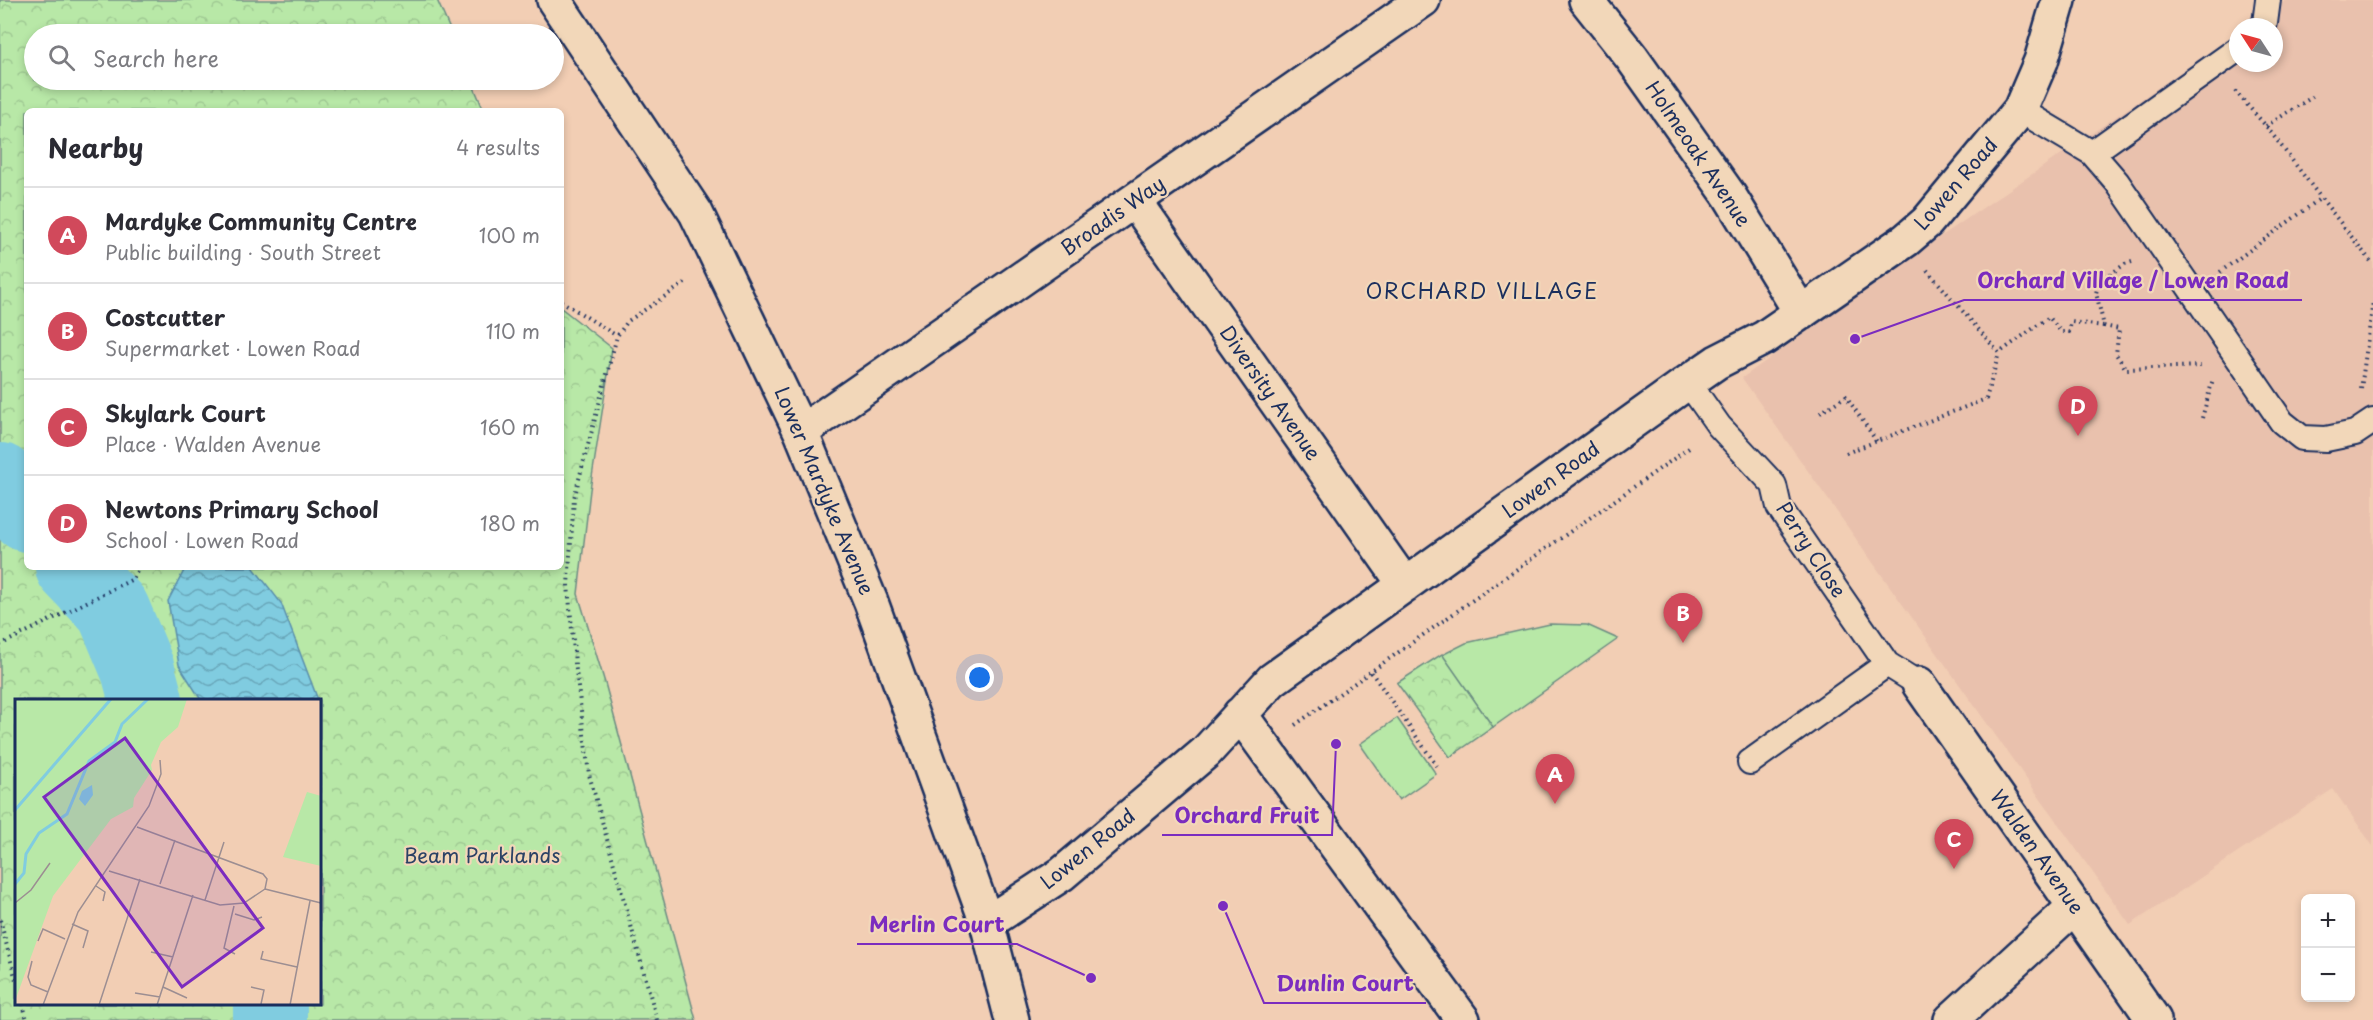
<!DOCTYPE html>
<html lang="en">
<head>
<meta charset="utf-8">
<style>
  body { margin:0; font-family:"Playpen Sans",sans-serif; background:#f7f7f7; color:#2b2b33 }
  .controls { position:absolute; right:18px; bottom:18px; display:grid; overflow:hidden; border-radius:9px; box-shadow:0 3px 9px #0003 }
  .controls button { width:54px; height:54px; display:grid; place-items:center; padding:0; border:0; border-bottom:2px solid #e1e1e2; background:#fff; color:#2b2b33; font:30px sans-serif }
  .compass { position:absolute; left:2229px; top:18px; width:54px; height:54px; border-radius:50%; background:#fff; box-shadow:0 3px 9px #0003; rotate:306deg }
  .you { position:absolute; left:980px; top:678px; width:21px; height:21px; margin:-15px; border:4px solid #fff; border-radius:50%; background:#1a73e8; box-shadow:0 0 0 9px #1a73e833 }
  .badge { display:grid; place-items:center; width:39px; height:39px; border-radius:50%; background:#d1495b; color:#fff; font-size:20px; font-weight:700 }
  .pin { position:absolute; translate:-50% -50px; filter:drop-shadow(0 2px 3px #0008) }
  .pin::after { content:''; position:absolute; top:32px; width:21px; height:18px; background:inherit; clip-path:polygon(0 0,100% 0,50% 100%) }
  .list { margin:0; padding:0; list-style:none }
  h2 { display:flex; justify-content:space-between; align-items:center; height:78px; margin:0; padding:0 24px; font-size:26px }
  h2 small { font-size:20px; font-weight:400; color:#7c7c81 }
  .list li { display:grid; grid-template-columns:39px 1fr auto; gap:18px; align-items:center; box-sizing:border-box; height:96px; padding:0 24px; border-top:2px solid #e1e1e2 }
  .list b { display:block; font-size:22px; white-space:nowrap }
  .list p { margin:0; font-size:20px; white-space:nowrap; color:#7c7c81 }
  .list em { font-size:20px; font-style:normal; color:#7c7c81 }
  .icon { flex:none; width:33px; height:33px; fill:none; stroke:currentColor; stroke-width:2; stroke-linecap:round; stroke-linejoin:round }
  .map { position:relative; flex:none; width:2373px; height:1020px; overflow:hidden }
  .search { position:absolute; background:#fff; box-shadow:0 3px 9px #0003; left:24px; top:24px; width:540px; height:66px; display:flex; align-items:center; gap:15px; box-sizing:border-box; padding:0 21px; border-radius:33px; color:#7c7c81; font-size:22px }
  .panel { position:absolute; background:#fff; box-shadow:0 3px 9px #0003; left:24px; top:108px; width:540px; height:462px; border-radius:9px }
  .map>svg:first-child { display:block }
</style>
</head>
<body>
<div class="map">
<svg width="2373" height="1020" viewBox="0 0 2373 1020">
  <defs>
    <pattern id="park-crowns" width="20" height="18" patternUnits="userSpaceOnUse" patternTransform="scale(1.5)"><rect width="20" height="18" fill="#b8e8a7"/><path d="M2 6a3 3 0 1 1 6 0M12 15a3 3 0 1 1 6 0" fill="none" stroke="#9ec792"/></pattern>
    <pattern id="water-waves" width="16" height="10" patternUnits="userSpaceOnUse" patternTransform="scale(1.5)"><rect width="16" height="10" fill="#80cce0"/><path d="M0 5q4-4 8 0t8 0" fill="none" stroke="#68a6b9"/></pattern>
  </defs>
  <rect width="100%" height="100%" fill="#f2ceb4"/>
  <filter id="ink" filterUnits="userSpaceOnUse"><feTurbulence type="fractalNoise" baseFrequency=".0167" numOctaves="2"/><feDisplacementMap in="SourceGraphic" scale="12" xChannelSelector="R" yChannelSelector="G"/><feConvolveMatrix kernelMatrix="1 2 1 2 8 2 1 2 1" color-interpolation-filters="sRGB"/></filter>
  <g filter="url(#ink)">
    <path fill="#e9c1ad" d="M 2287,0 L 2373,0 L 2373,846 L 2333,789 L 2130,925 L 1742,378 L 1914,255 L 2238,33 L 2238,63 L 2274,63 L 2274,27 L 2247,27 Z"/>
    <path fill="#b8e8a7" stroke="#6a8c82" stroke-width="1.5" d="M 1550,624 L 1587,625 L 1618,639 L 1493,727 L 1442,655 L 1466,643 Z
      M 1397,718 L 1436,774 L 1399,800 L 1360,744 Z"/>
    <path fill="url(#park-crowns)" stroke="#6a8c82" stroke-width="1.5" fill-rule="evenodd" d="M 0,0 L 437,0 L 452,34 L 34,34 L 34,80 L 471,80 L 484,111 L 27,111 L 27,567 L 561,567 L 561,308 L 612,348 L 590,490 L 578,594 L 605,683 L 696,1020 L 0,1020 ZM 16,700 L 320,700 L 320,1004 L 16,1004 Z
      M 1442,654 L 1493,727 L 1450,757 L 1397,683 Z"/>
    <path fill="url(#water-waves)" stroke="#588dac" stroke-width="1.5" d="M 186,567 L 253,567 L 281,603 L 318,700 L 201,700 L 179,665 L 168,601 Z"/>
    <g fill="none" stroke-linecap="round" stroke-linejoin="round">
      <path stroke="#80cce0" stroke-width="74" d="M 0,480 L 27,515
        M 72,567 L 113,610 L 138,670 L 146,700
        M 270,1020 L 270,1004"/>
      <defs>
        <path id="lane" d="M 2262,27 L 2265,23 L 2268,0
          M 2020,110 L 2092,153 L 2117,182 L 2282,422 L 2302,438 L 2326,439 L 2355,433 L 2373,421
          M 2092,153 L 2238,49
          M 1688,382 L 1719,426 L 1774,485 L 1779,507 L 1887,664 L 1919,684
          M 1750,762 L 1887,664"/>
        <path id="street" d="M 554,0 L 696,213 L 801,432 L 871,602 L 987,923 L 1012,1020
          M 1586,0 L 1632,58 L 1729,195 L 1801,313
          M 1135,201 L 1405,585
          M 801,432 L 1423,0
          M 1919,684 L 2154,1020
          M 1240,714 L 1463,1020
          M 987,923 L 1062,874 L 1206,752 L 1272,680 L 1688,382 L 1717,362 L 1764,338 L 1906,240 L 1927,222 L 2020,110 L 2041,61 L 2059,0
          M 1951,1020 L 2075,906"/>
      </defs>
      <use href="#lane" stroke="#1b2f5e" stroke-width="28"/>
      <use href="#street" stroke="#1b2f5e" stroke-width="38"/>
      <path stroke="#1b2f5e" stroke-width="4" stroke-dasharray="1.5 4.5" stroke-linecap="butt" d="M 2235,91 L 2266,126 L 2321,198
        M 2266,126 L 2314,96
        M 2132,262 L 2125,264 L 2099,282 L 2096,293 L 2104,326 L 2119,329 L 2116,354 L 2126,369 L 2202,366
        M 1927,270 L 1999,353 L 2049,317 L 2061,332 L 2069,332 L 2071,322 L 2104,326
        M 2220,272 L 2321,198 L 2373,264
        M 561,301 L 617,336
        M 2361,389 L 2373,301
        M 1820,413 L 1846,396 L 1877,442
        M 2202,418 L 2213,379
        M 1846,453 L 1986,399 L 1999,353
        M 0,645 L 133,579 L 139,567
        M 1371,672 L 1437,766
        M 1295,725 L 1692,446
        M 0,920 L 16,980
        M 23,1004 L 27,1020
        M 657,1020 L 589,774 L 575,663 L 568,585 L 574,498 L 617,336 L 628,321 L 688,281"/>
      <use href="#lane" stroke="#f2d7b9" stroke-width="24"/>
      <use href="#street" stroke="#f2d7b9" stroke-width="33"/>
    </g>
  </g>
  <g text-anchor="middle" stroke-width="4.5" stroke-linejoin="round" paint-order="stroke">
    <g font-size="20" fill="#1b2f5e" stroke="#f2d7b9">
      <text transform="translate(1698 154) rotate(56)" y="7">Holmeoak Avenue</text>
      <text transform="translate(1956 184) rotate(-49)" y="7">Lowen Road</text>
      <text transform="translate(1113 216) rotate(-35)" y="7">Broadis Way</text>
      <text transform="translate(1270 393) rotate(55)" y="7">Diversity Avenue</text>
      <text transform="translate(1551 480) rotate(-36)" y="7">Lowen Road</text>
      <text transform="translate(824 491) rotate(67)" y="7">Lower Mardyke Avenue</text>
      <text transform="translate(1811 550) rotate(57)" y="7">Perry Close</text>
      <text transform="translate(1088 849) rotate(-39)" y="7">Lowen Road</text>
      <text transform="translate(2037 852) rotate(55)" y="7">Walden Avenue</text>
    </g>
    <g font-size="20" fill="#2b4265" stroke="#f2d7b9">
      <text x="482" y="863">Beam Parklands</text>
    </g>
    <g font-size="21" letter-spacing="1.5" fill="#1b2f5e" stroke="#f2d7b9">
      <text x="1482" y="299">ORCHARD VILLAGE</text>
    </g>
  </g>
  <g transform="translate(15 699)">
    <rect width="306" height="306" fill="#f2ceb4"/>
    <path d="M 0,0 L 172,0 L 163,28 L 146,43 L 136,66 L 137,71 L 119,99 L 118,108 L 96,120 L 38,197 L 0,302 ZM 292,93 L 306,97 L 306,167 L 268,158 Z" fill="#b8e8a7"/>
    <path d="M 77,86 L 78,96 L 70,107 L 64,100 L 67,92 Z" fill="#80cce0"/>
    <path fill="none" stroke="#80cce0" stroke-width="3" d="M 0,111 L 96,0M 0,185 L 9,174 L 11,155 L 24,134 L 52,115 L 74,62 L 100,43 L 107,25 L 133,0"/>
    <path fill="none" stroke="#9c8e92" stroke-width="1.5" d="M 122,128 L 248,175 L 252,180 L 250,190M 94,172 L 205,206 L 229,204 L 250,190M 145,185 L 160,141M 81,187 L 90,193 L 88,202M 250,190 L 306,204M 190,201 L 209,143M 0,204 L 16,191 L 35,164M 219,207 L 209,249 L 220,255M 220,215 L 239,221 L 247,218M 57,225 L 73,232 L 68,249M 23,242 L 28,230 L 50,240M 248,252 L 246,260 L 282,268M 136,253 L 158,258M 17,262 L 13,278 L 16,286 L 33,293M 148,288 L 172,299M 236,288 L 249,291 L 246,305M 120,294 L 145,298M 28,306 L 63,213 L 134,107 L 146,75 L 145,61M 84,306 L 125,180M 142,306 L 178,196M 275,306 L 295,202"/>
    <path fill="#7b2cbf" fill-opacity="0.15" stroke="#7b2cbf" stroke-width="3" d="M 110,39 L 248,229 L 167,288 L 29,98 Z"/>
    <rect width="306" height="306" fill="none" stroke="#1b2f5e" stroke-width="3"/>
  </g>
  <path fill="none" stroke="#7b2cbf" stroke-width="2" d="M1855 339L1964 300H2302M1336 744L1332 835H1162M1091 978L1017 944H857M1223 906L1264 1003H1426"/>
  <g fill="#7b2cbf" stroke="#f2d7b9" stroke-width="2">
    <circle cx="1855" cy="339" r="6"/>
    <circle cx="1336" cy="744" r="6"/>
    <circle cx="1091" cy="978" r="6"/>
    <circle cx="1223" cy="906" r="6"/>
  </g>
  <g font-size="21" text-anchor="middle" font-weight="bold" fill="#7b2cbf" stroke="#f2d7b9" stroke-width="4.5" stroke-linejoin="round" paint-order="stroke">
    <text x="2133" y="288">Orchard Village / Lowen Road</text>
    <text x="1247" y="823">Orchard Fruit</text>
    <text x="937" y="932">Merlin Court</text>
    <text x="1345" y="991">Dunlin Court</text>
  </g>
</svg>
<div class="controls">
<button>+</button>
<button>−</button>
</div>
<svg class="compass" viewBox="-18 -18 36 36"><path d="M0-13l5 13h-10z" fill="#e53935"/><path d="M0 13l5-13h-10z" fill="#7c7c81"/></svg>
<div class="you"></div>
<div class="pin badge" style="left:1555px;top:804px">A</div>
<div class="pin badge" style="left:1683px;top:643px">B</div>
<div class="pin badge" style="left:1954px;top:869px">C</div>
<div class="pin badge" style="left:2078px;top:436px">D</div>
<div class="search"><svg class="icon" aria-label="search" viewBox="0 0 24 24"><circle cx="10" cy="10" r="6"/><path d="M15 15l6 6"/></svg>Search here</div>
<section class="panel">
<h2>Nearby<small>4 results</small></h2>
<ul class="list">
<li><span class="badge">A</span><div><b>Mardyke Community Centre</b><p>Public building · South Street</p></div><em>100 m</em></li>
<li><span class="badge">B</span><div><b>Costcutter</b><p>Supermarket · Lowen Road</p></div><em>110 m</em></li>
<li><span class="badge">C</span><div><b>Skylark Court</b><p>Place · Walden Avenue</p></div><em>160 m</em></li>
<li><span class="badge">D</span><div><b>Newtons Primary School</b><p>School · Lowen Road</p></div><em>180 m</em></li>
</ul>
</section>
</div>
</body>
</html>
